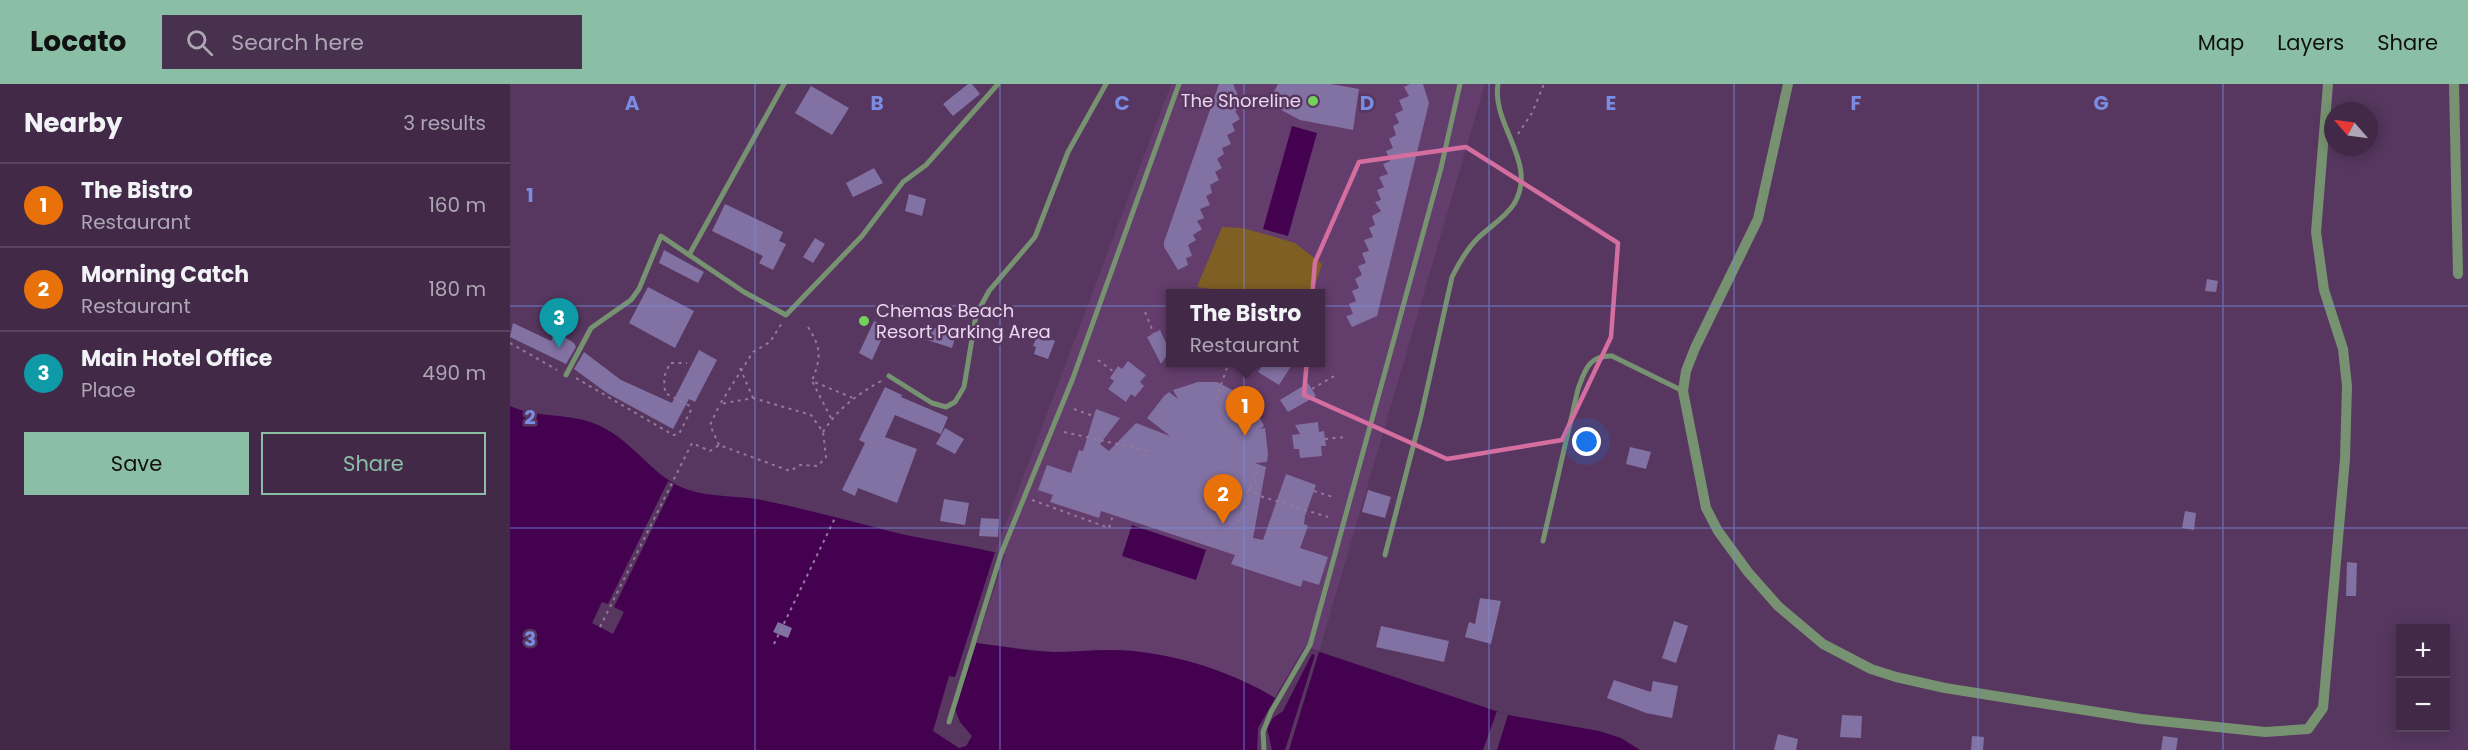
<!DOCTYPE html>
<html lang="en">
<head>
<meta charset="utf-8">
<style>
  body { margin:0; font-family:Poppins,sans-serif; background:#48314e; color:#f1f3f6 }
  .controls { position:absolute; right:18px; bottom:18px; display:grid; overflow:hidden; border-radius:0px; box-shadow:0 3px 15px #0003 }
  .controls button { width:54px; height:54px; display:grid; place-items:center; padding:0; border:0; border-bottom:2px solid #5a4560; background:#412947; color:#f1f3f6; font:30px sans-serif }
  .compass { position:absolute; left:1814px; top:18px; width:54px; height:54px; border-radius:50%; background:#412947; box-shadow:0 3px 15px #0003; rotate:298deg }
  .you { position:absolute; left:1077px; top:358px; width:21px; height:21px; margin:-15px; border:4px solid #fff; border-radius:50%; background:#1a73e8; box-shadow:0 0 0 9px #1a73e833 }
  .badge { display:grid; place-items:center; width:39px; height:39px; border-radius:50%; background:#8abfa5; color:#fff; font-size:20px; font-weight:700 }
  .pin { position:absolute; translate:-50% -50px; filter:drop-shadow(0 2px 3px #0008) }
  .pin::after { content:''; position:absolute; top:32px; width:21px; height:18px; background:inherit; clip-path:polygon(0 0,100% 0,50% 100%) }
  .popup { position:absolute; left:656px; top:205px; width:159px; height:78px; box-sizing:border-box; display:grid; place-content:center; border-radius:0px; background:#412947; filter:drop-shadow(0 2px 4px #0005); font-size:20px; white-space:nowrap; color:#aea6b4 }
  .popup b { font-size:22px; color:#f1f3f6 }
  .popup::after { content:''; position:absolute; left:50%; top:100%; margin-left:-12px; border:12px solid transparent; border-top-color:#412947 }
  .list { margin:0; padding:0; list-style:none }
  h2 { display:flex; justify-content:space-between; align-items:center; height:78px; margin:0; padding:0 24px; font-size:26px }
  h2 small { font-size:20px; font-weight:400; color:#aea6b4 }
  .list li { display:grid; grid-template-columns:39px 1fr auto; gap:18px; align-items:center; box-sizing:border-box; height:84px; padding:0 24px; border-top:2px solid #5a4560 }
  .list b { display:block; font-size:22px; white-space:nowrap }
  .list p { margin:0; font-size:20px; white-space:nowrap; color:#aea6b4 }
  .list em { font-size:20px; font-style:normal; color:#aea6b4 }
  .actions { display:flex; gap:12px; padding:18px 24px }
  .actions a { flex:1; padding:14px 0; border:2px solid #8abfa5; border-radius:0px; text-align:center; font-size:21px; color:#8abfa5 }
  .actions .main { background:#8abfa5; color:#111 }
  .icon { flex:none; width:33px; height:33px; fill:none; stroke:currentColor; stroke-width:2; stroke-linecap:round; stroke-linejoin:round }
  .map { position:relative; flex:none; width:1958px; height:666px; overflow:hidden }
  header { display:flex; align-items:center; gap:36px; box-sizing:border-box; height:84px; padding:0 30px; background:#8abfa5; color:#111 }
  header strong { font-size:28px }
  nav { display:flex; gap:33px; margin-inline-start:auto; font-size:21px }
  .search { width:420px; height:54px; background:#48314e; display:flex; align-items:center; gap:15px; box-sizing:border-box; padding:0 21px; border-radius:0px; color:#aea6b4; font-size:22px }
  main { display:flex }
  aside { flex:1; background:#412947 }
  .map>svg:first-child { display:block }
</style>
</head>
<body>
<header>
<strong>Locato</strong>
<div class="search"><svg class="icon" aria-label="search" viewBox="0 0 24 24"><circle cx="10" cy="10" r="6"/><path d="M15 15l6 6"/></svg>Search here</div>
<nav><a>Map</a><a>Layers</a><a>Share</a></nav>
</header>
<main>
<aside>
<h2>Nearby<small>3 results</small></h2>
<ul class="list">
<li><span class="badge" style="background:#e8710a">1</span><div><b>The Bistro</b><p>Restaurant</p></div><em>160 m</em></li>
<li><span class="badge" style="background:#e8710a">2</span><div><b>Morning Catch</b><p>Restaurant</p></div><em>180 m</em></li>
<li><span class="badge" style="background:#0f9aa8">3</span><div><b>Main Hotel Office</b><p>Place</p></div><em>490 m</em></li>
</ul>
<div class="actions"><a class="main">Save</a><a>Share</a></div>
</aside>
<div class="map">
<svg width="1958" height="666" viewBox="0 0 1958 666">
  <rect width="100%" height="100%" fill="#57375f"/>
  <path fill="#633d6c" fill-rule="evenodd" d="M 661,0 L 975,0 L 809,568 L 795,563 L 765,614 L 746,603 L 689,581 L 655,572 L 620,566 L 542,568 L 466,559 L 495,471 L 485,468 ZM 660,210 L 810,210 L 810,278 L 660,278 Z"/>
  <path fill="#7f5f24" d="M 712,143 L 733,144 L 785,159 L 812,180 L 802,209 L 730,209 L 687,203 Z"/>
  <path fill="#430150" d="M 782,42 L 807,49 L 778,152 L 753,145 Z
    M 0,322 C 28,335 59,328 88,341 C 126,358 143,395 179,406 C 203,414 231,411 256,417 C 299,426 341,437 383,448 C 420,457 458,461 495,471 L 466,559 C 492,562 518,567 544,568 C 569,568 596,564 622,567 C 671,572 723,588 765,614 L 795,563 L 998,631 L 1089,647 L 1111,654 L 1130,666 L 0,666 Z
    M 622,441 L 696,466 L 686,496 L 612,472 Z"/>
  <path fill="#57375f" d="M 158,397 L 164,400 L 104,523 L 114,528 L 103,550 L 82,539 L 92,518 L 98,520 Z
    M 485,468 L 495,471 L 445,625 L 450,638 L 462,652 L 456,662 L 449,664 L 423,647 L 439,592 L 445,593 Z
    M 795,563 L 809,568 L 779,666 L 775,666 L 805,571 L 802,570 L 773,627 L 763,634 L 757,644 L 762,666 L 747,666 L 748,644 Z
    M 987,627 L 998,631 L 987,666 L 973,666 Z"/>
  <path fill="#8271a3" d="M 458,0 L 462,0 L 470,10 L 443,32 L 433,20 Z
    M 709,0 L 723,0 L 733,23 L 725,27 L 730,35 L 722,40 L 725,47 L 717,51 L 721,60 L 712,64 L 714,70 L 707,75 L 712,84 L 705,88 L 709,96 L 700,101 L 702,109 L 696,112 L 700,121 L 690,125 L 694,134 L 687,137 L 692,145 L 683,151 L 686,156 L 678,161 L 682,172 L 676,174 L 678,181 L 668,186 L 654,163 L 654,158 Z
    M 768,0 L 821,0 L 849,5 L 843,46 L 790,36 L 758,19 Z
    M 900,0 L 913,0 L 919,19 L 867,232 L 842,243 L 836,232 L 843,230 L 839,220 L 846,217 L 842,207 L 849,204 L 845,195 L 852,191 L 848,182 L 856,179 L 852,169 L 859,167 L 854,156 L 863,153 L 859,144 L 865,141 L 862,132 L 871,127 L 865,118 L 871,116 L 867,106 L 874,103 L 869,93 L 878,90 L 873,80 L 880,77 L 876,67 L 883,64 L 879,55 L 886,51 L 883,42 L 889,39 L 885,30 L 893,26 L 889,16 L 899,12 L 894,3 Z
    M 301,2 L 339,24 L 322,51 L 285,29 Z
    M 364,84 L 373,99 L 343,113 L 336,99 Z
    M 399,110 L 416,115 L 412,132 L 395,127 Z
    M 215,120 L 273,148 L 269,157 L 276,160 L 263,186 L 249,179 L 253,172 L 202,147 Z
    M 305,154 L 315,160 L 303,179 L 293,173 Z
    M 154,166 L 194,188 L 188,199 L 149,179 Z
    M 1697,195 L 1708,197 L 1706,208 L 1695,207 Z
    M 138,203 L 184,227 L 165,264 L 119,239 Z
    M 364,237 L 377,243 L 362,276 L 349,269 Z
    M 3,239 L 41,257 L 46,248 L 64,259 L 66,263 L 56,280 L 0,253 Z
    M 421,243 L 446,250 L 442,264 L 417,256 Z
    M 650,246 L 660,267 L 651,280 L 637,253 Z
    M 528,250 L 545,257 L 538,275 L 524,270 L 526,263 L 523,262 Z
    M 189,266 L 207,276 L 185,318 L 179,315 L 163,345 L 97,309 L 64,285 L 74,268 L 111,296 L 162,319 Z
    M 618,277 L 636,291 L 630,298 L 634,302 L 625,313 L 621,310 L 616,318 L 598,305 L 604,297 L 600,294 L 608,282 L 612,285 Z
    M 754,279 L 783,279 L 769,301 L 748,288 Z
    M 688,298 L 707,298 L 730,310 L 746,326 L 754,342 L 750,345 L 755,344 L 758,370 L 757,378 L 745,379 L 756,383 L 743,454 L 753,456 L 776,390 L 806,401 L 795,432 L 794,440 L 798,442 L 790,464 L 818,473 L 809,501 L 793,496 L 791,503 L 721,480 L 725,471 L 591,427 L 589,434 L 540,418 L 543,411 L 528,406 L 537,381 L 561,389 L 569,366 L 573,367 L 586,325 L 610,334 L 590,360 L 599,367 L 626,339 L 660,352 L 637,334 L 654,312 L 659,308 L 668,315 L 663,306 Z
    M 798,299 L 806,312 L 778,328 L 770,316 Z
    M 375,303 L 392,311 L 391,313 L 438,333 L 431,350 L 385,331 L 375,353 L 407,365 L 387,419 L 348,404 L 345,412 L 332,406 L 355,359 L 349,356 Z
    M 808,338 L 809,348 L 814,347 L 815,355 L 816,362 L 811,362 L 812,372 L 790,374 L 789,365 L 784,365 L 782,351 L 790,350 L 785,341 Z
    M 435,344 L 454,355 L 445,370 L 426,360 Z
    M 1120,363 L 1141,368 L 1136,385 L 1116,380 Z
    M 858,406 L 881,413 L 875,434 L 852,428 Z
    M 434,415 L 459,419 L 455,441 L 430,437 Z
    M 1675,427 L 1686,429 L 1684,446 L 1672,444 Z
    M 471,434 L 489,435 L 488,453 L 469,452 Z
    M 1837,478 L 1847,479 L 1846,512 L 1836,512 Z
    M 970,514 L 991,517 L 981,560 L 955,553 L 959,538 L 965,540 Z
    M 1164,537 L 1178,542 L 1166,579 L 1152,574 Z
    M 268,538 L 282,544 L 278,554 L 263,548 Z
    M 871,542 L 939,557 L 934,578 L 866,563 Z
    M 1104,596 L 1141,608 L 1143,597 L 1168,602 L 1162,634 L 1136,629 L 1097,614 Z
    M 1332,631 L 1352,632 L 1351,654 L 1330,653 Z
    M 1268,650 L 1288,655 L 1286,666 L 1264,666 Z
    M 1462,652 L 1474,653 L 1473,666 L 1461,666 Z
    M 1653,652 L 1668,654 L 1666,666 L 1651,666 Z"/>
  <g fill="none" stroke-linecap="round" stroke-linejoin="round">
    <path stroke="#93799a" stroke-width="2" stroke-dasharray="3 4.5" stroke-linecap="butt" d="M 1008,50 L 1022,29 L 1034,0
      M 635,228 L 644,250
      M 298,243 C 312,265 311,273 302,297
      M 0,259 L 47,286
      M 588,276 L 604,288
      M 230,284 L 243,314
      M 66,294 L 163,351 L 169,350 L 181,326 L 180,322 L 155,309 L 154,293 L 160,279 L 177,279
      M 802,305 L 826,291
      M 706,315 L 719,278
      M 564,325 L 583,332
      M 321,334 L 302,297 L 343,314
      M 313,348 C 328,324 347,311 371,297
      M 554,348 L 638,367
      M 815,355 L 837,353
      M 209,361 L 200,341 L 210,320
      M 738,405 L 753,413 L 818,433
      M 804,407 L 823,413
      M 522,416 L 599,444 L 603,431
      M 727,446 L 738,405 L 744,399 L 748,385
      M 90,543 L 182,359 L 200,367 L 209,361 L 280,387 L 290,381 L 308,382 L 316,373 L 313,348 L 301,331 L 243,314 L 210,320 L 243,268 L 260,258 L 272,239
      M 264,560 L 326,432"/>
    <path stroke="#769270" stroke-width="5" d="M 179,171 L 274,0
      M 56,291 L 81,244 L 121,216 L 129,205 L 151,152 L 234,208 L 276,231 L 352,152 L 393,98 L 416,81 L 488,0
      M 379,292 L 422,319 L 436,323 L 445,318 L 454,303 L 466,231 L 479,207 L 525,153 L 558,68 L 596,0
      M 1033,457 L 1068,305 C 1075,286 1079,271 1102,272 L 1173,307
      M 875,471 L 911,332 L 942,193 C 949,179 956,166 967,155 C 979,143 995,134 1004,120 C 1029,79 981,41 988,0
      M 439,638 L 491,470 L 563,294 L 669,0
      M 754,666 L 753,648 L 761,628 L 800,561 L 931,84 L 950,0"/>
    <path stroke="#769270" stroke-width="10" d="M 1278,0 L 1248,135 L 1185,264 L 1176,287 L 1173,307 L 1196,424 L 1208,447 L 1238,488 L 1268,522 L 1313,560 L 1361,585 L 1386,593 L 1435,604 L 1631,635 L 1755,648 L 1798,645 L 1813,624 L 1835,375 L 1837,302 L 1833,265 L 1814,206 L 1806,148 L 1818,0
      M 1944,0 L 1948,190"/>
  </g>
  <path fill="none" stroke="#d46e9e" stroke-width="4.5" stroke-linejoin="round" d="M 956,63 L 1108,159 L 1101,253 L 1052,356 L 937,375 L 794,311 L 805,178 L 849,78 Z"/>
  <path fill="none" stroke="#798ce2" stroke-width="1.5" stroke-opacity="0.55" d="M 245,0 L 245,666M 490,0 L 490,666M 734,0 L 734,666M 979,0 L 979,666M 1224,0 L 1224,666M 1468,0 L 1468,666M 1713,0 L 1713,666M 0,222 L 1958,222M 0,444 L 1958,444"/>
  <g fill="#73d25c" stroke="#57375f" stroke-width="2">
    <circle cx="803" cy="17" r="6"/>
    <circle cx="354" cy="237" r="6"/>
  </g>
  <g text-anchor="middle" stroke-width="5" stroke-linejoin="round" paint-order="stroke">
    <g font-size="18" fill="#ead7ef" stroke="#57375f" text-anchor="end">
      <text x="791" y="23">The Shoreline</text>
      <text x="366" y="233" text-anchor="start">Chemas Beach<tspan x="366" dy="21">Resort Parking Area</tspan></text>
    </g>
  </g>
  <g font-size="20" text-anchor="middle" font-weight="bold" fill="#798ce2" stroke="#57375f" stroke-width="5" stroke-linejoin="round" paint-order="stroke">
    <text x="122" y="26">A</text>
    <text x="367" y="26">B</text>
    <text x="612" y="26">C</text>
    <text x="857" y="26">D</text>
    <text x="1101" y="26">E</text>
    <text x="1346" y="26">F</text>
    <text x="1591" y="26">G</text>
    <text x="20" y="118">1</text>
    <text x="20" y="340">2</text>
    <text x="20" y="562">3</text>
  </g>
</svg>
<div class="controls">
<button>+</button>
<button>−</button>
</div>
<svg class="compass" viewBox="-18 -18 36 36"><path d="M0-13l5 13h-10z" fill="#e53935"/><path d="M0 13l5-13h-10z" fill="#aea6b4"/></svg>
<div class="you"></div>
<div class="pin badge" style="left:735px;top:352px;background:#e8710a">1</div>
<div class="popup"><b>The Bistro</b>Restaurant</div>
<div class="pin badge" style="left:713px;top:440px;background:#e8710a">2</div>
<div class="pin badge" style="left:49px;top:264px;background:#0f9aa8">3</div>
</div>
</main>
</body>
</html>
